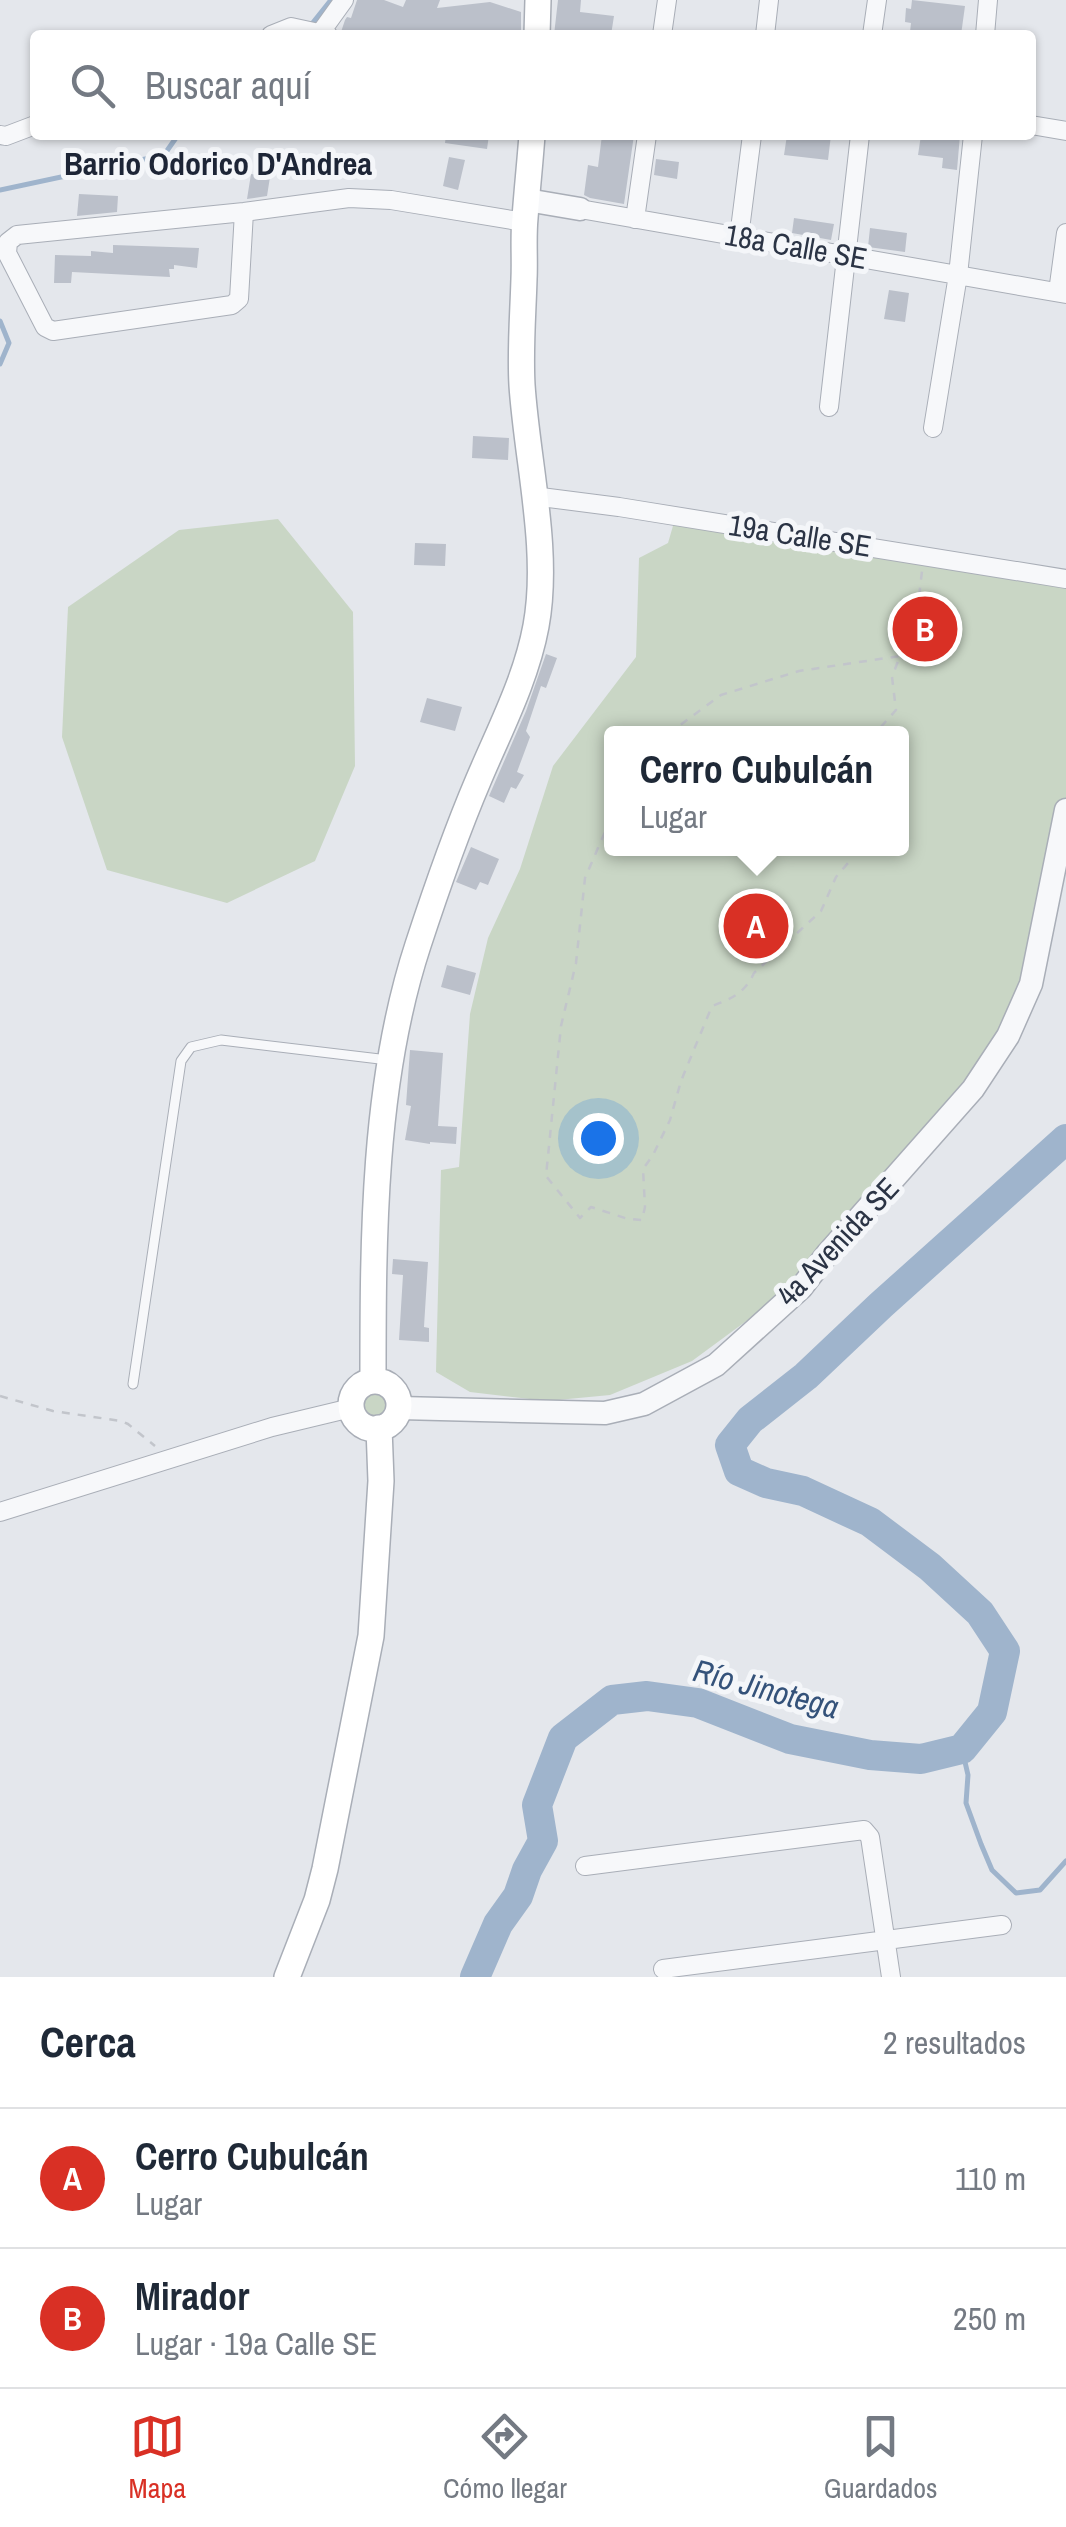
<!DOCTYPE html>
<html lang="es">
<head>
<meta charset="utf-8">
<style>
  body { margin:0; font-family:"Archivo Narrow",sans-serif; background:#f2f2f3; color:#1f2937 }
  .you { position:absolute; left:598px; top:1138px; width:35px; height:35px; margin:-25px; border:8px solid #fff; border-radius:50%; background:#1a73e8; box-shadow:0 0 0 15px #1a73e833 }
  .badge { display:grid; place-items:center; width:65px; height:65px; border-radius:50%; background:#d93025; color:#fff; font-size:32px; font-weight:700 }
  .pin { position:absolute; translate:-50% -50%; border:5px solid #fff; box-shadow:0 2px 10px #0006 }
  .popup { position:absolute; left:604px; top:726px; width:305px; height:130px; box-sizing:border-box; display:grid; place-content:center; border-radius:10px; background:#fff; filter:drop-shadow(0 2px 8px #0005); font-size:32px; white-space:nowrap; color:#747a83 }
  .popup b { font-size:38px; color:#1f2937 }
  .popup::after { content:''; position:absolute; left:50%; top:100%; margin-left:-20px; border:20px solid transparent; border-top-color:#fff }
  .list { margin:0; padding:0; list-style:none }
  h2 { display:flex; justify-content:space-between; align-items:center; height:130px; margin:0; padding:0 40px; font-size:42px }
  h2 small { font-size:32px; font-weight:400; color:#747a83 }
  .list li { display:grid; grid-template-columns:65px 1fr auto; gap:30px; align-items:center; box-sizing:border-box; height:140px; padding:0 40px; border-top:2px solid #e0e1e3 }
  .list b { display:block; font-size:38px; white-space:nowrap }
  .list p { margin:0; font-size:32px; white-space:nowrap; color:#747a83 }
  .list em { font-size:32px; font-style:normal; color:#747a83 }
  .icon { flex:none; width:55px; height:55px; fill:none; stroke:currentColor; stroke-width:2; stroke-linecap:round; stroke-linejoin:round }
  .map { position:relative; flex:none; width:1066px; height:1977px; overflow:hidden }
  .search { position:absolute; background:#fff; box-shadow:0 2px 8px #0004; left:30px; right:30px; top:30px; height:110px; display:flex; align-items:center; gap:25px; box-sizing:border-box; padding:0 35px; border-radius:10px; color:#747a83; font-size:38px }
  .sheet { height:410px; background:#fff }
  nav { display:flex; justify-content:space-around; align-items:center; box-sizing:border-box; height:140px; border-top:2px solid #e0e1e3; background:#fff; font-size:28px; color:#747a83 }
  nav a { display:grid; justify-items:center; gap:5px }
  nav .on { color:#d93025 }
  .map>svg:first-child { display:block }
</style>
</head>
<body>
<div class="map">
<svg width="1066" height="1977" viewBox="0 0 1066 1977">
  <rect width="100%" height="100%" fill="#e4e7ec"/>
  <path fill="#c9d6c5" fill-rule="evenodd" d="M 278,519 L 353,612 L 355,766 L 315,861 L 227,903 L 107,870 L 62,737 L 68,607 L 179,530 Z
    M 675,519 L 1066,584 L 1066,800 L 1028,983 L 1006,1034 L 894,1178 L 772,1302 L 692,1361 L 610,1395 L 547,1401 L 470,1392 L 436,1372 L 441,1170 L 459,1167 L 470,1014 L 488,938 L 520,869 L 553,766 L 636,657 L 639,558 L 668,543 ZM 611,734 L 901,734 L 901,848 L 611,848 Z
    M355 1404a21 21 0 1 1 42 0a21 21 0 1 1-42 0Z"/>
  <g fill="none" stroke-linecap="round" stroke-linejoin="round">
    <path stroke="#9fb4cc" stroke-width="5" d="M 311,25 L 331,0
      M 0,190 L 164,155 L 178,135
      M 0,321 L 9,343 L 0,364
      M 962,1749 L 968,1775 L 966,1803 L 981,1844 L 992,1870 L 1016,1893 L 1040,1890 L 1066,1861"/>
    <path stroke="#9fb4cc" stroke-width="30" d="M 475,1977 L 498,1924 L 518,1896 L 527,1870 L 543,1841 L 537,1805 L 563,1738 L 612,1700 L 647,1696 L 698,1703 L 790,1739 L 870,1755 L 921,1759 L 962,1749 L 992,1712 L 1005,1651 L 980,1613 L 930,1567 L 870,1522 L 803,1491 L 766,1483 L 739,1471 L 730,1445 L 750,1420 L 806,1376 L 881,1305 L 1066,1139"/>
  </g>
  <path fill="#bbc0ca" d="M 357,0 L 384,0 L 403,7 L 406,0 L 440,0 L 437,8 L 490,2 L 521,12 L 521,35 L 340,35 L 345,20 L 347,17 L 351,18 Z
    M 558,0 L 581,0 L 580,12 L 614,16 L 611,35 L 585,32 L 584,35 L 554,35 Z
    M 912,0 L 965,6 L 961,35 L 910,32 L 911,23 L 905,22 L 906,8 L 911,9 Z
    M 446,135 L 489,135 L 487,149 L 445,143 Z
    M 602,135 L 634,135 L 624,204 L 590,198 L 584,195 L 588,165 L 598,167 Z
    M 787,135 L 831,135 L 828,160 L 784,155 Z
    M 921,135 L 960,135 L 957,170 L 942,168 L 943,158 L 918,155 Z
    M 449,157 L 465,160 L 458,190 L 443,186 Z
    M 656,159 L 679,162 L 677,179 L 654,175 Z
    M 251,174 L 270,177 L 267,196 L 247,199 Z
    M 79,194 L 118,196 L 117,212 L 77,216 Z
    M 794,218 L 834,224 L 831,240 L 792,233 Z
    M 870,228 L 907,233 L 905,252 L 868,247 Z
    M 113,245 L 199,248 L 197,268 L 174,265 L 174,269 L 169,269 L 170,277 L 72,272 L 71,283 L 54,283 L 55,255 L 91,256 L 91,251 L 113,253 Z
    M 889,290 L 909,293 L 905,322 L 884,319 Z
    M 473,436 L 509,438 L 508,460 L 472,458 Z
    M 415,543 L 446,544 L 445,566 L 414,565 Z
    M 546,654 L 557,658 L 546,688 L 541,686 L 526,731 L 530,737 L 517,772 L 524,775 L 516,789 L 511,787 L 504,803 L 489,796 L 526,711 Z
    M 427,698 L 462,707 L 455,731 L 420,722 Z
    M 471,847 L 499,859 L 488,885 L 480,882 L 476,890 L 456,882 Z
    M 447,965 L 476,973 L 470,995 L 441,987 Z
    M 410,1050 L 443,1053 L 438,1126 L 457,1127 L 456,1144 L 430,1142 L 430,1144 L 405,1140 L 411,1106 L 406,1105 Z
    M 393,1259 L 428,1262 L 424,1327 L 429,1328 L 429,1342 L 399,1340 L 403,1275 L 392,1274 Z"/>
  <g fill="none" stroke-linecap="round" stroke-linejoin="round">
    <defs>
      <path id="service" d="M 133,1384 L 181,1061 L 191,1047 L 221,1040 L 388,1060"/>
      <path id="minor" d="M 321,32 L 344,0
        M 271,35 L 291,27 L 328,35
        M 662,35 L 667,0
        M 765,35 L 769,0
        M 872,35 L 877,0
        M 985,35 L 988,0
        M 1031,125 L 1066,131
        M 0,135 L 6,136 L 35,125
        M 580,209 L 1066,294
        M 244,212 L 239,299 L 232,305 L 53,331 L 45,327 L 7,253 L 8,242 L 17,235 L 244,212 L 349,198 L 391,200 L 524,222
        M 635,219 L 647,135
        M 739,237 L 752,135
        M 1058,292 L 1066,233
        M 829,407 L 860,135
        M 933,428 L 958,275 L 973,135
        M 533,496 L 619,507 L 1066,579
        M 0,1512 L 272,1427 L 351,1408
        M 585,1866 L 864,1830 L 870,1837 L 891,1977
        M 663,1969 L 1002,1925"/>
      <path id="tertiary" d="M 527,200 L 580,209
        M 400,1408 L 605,1413 L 644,1404 L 716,1365 L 801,1288 L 828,1253 L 973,1089 L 1008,1036 L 1031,984 L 1066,810"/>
      <path id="secondary" d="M 537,35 L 538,0
        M351 1405a24 24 0 1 1 48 0a24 24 0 1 1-48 0Z
        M 373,1381 C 373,1237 373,1082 418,945 C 436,890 455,835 478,781 C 499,731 526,680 536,626 C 550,551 527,461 522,385 C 520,349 523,314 524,279 C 525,259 523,238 525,218 C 527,190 530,163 532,135
        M 287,1977 L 317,1900 L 325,1869 L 371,1636 L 381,1481 L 379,1428"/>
    </defs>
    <use href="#service" stroke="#a9aeb7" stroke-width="11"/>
    <use href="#minor" stroke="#a9aeb7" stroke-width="20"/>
    <use href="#tertiary" stroke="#a9aeb7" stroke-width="25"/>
    <use href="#secondary" stroke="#a9aeb7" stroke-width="28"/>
    <path stroke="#c2c5cb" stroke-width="2.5" stroke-dasharray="8 8" stroke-linecap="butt" d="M 901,657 L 918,664 L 906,629 L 907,611 L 918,606 L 922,571
      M 668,734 L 721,695 L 799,671 L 900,656 L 892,677 L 896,710 L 879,729 L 883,734
      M 611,818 L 585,878 L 576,963 L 561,1026 L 546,1176 L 580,1218 L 591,1207 L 628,1219 L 642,1220 L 645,1207 L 643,1169 L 653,1155 L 670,1120 L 681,1081 L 712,1006 C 731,999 745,993 754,973 L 821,911 L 836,877 L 848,863 L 852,848
      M 0,1396 L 53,1411 L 121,1421 L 128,1424 L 155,1446"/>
    <use href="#service" stroke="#f7f8fa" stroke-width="9"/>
    <use href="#minor" stroke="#f7f8fa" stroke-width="18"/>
    <use href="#tertiary" stroke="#f7f8fa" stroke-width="22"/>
    <use href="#secondary" stroke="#fff" stroke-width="25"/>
  </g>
  <g text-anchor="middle" stroke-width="10" stroke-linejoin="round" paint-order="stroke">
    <g font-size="30" fill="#2b3445" stroke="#f4f6f9">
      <text transform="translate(796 247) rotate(10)" y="10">18a Calle SE</text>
      <text transform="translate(800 536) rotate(9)" y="10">19a Calle SE</text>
      <text transform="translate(838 1242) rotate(-47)" y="10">4a Avenida SE</text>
    </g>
    <g font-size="32" font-weight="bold" fill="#1d2536" stroke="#f4f6f9">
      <text x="218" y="175">Barrio Odorico D'Andrea</text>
    </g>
    <g font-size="32" font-style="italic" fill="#34527a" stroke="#f4f6f9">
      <text transform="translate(766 1689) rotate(15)" y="11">Río Jinotega</text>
    </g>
  </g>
</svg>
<div class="you"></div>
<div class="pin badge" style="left:756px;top:926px">A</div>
<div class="popup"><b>Cerro Cubulcán</b>Lugar</div>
<div class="pin badge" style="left:925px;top:629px">B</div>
<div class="search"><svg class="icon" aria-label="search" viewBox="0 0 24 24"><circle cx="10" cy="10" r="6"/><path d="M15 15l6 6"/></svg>Buscar aquí</div>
</div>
<section class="sheet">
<h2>Cerca<small>2 resultados</small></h2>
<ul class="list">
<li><span class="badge">A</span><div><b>Cerro Cubulcán</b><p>Lugar</p></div><em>110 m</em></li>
<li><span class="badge">B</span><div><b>Mirador</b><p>Lugar · 19a Calle SE</p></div><em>250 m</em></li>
</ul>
</section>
<nav>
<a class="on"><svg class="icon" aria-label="map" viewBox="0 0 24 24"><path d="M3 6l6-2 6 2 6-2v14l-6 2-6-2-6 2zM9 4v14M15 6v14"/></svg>Mapa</a>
<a><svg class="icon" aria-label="directions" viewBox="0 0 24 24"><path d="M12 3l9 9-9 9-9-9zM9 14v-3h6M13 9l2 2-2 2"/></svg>Cómo llegar</a>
<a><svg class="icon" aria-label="saved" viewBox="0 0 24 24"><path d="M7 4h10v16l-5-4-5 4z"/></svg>Guardados</a>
</nav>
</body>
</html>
